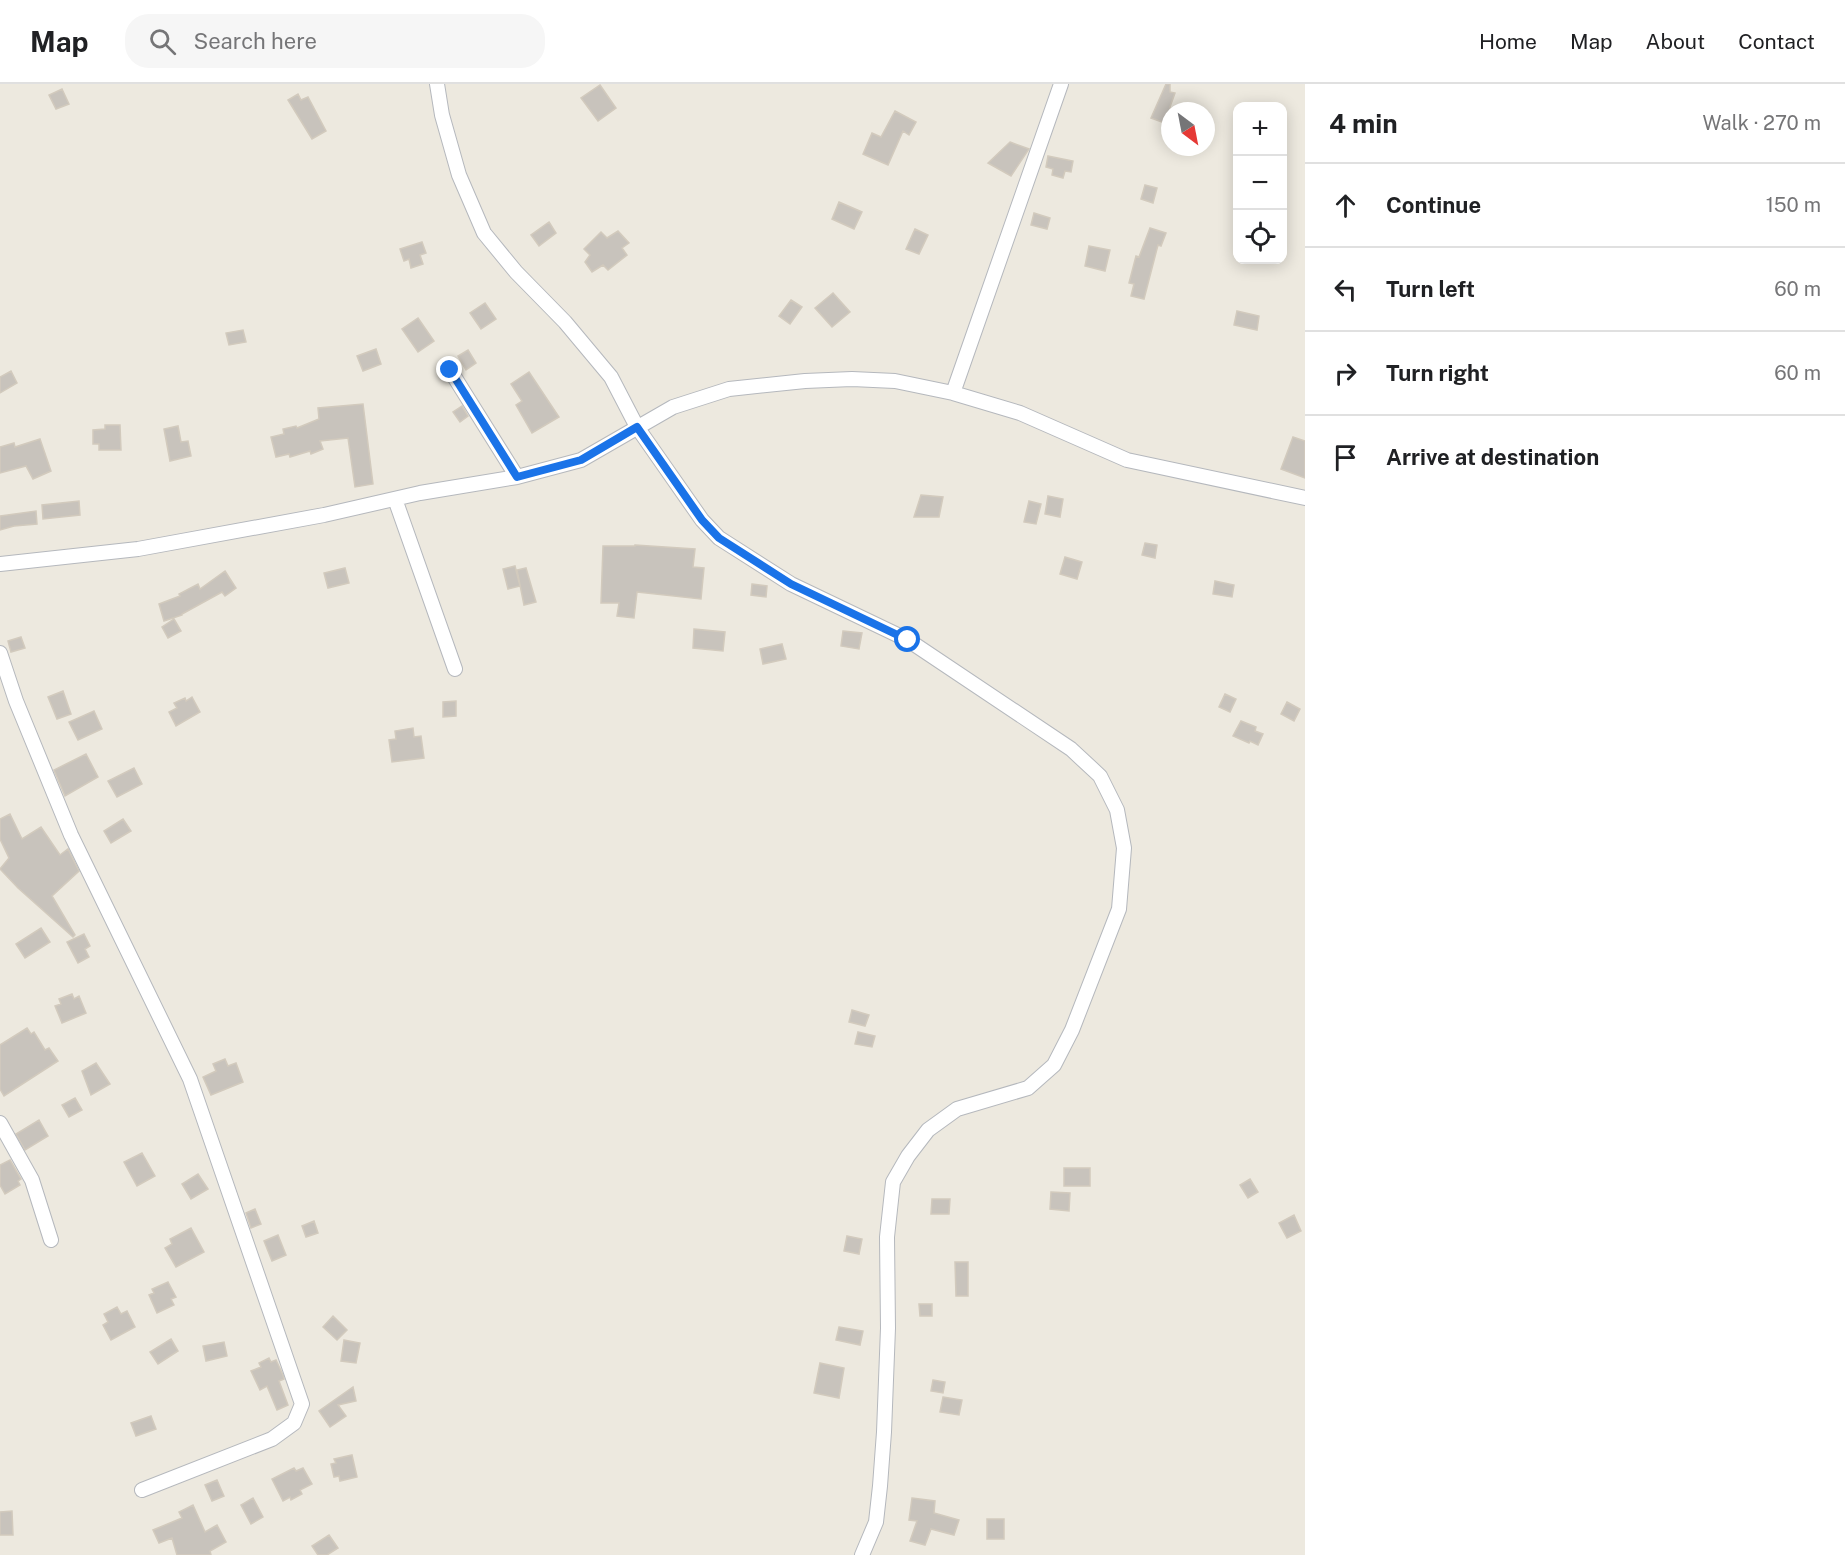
<!DOCTYPE html>
<html lang="en">
<head>
<meta charset="utf-8">
<style>
  body { margin:0; font-family:"Public Sans",sans-serif; background:#f6f6f6; color:#202124 }
  .controls { position:absolute; right:18px; top:18px; display:grid; overflow:hidden; border-radius:12px; box-shadow:0 3px 15px #0003 }
  .controls button { width:54px; height:54px; display:grid; place-items:center; padding:0; border:0; border-bottom:2px solid #e0e0e0; background:#fff; color:#202124; font:30px sans-serif }
  .compass { position:absolute; left:1161px; top:18px; width:54px; height:54px; border-radius:50%; background:#fff; box-shadow:0 3px 15px #0003; rotate:148deg }
  .stop { position:absolute; width:18px; height:18px; margin:-14px; border:4px solid #1a73e8; border-radius:50%; background:#fff }
  .stop.end { background:#1a73e8; border-color:#fff; box-shadow:0 2px 6px #0008 }
  .list { margin:0; padding:0; list-style:none }
  h2 { display:flex; justify-content:space-between; align-items:center; height:78px; margin:0; padding:0 24px; font-size:26px }
  h2 small { font-size:20px; font-weight:400; color:#757577 }
  .list li { display:grid; grid-template-columns:39px 1fr auto; gap:18px; align-items:center; box-sizing:border-box; height:84px; padding:0 24px; border-top:2px solid #e0e0e0 }
  .list b { display:block; font-size:22px; white-space:nowrap }
  .list em { font-size:20px; font-style:normal; color:#757577 }
  .icon { flex:none; width:33px; height:33px; fill:none; stroke:currentColor; stroke-width:2; stroke-linecap:round; stroke-linejoin:round }
  .map { position:relative; flex:none; width:1305px; height:1471px; overflow:hidden }
  header { display:flex; align-items:center; gap:36px; box-sizing:border-box; height:84px; padding:0 30px; background:#fff; border-bottom:2px solid #e0e0e0 }
  header strong { font-size:28px }
  nav { display:flex; gap:33px; margin-inline-start:auto; font-size:21px }
  .search { width:420px; height:54px; background:#f6f6f6; display:flex; align-items:center; gap:15px; box-sizing:border-box; padding:0 21px; border-radius:24px; color:#757577; font-size:22px }
  main { display:flex }
  aside { flex:1; background:#fff }
  .map>svg:first-child { display:block }
</style>
</head>
<body>
<header>
<strong>Map</strong>
<div class="search"><svg class="icon" aria-label="search" viewBox="0 0 24 24"><circle cx="10" cy="10" r="6"/><path d="M15 15l6 6"/></svg>Search here</div>
<nav><a>Home</a><a>Map</a><a>About</a><a>Contact</a></nav>
</header>
<main>
<div class="map">
<svg width="1305" height="1471" viewBox="0 0 1305 1471">
  <rect width="100%" height="100%" fill="#ede9df"/>
  <path fill="#c8c3bc" stroke="#d2cabd" stroke-width="1.5" d="M 1166,0 L 1170,0 L 1170,8 L 1175,9 L 1170,23 L 1170,41 L 1151,34 Z
    M 600,1 L 616,24 L 598,37 L 581,14 Z
    M 62,5 L 69,20 L 56,25 L 49,11 Z
    M 298,10 L 301,16 L 308,13 L 326,47 L 312,55 L 288,16 Z
    M 895,27 L 916,38 L 909,51 L 903,47 L 888,81 L 863,70 L 872,49 L 881,53 Z
    M 1010,58 L 1029,65 L 1011,92 L 988,79 Z
    M 1048,72 L 1073,77 L 1071,88 L 1065,87 L 1063,94 L 1052,91 L 1053,85 L 1046,83 Z
    M 1145,101 L 1157,104 L 1153,119 L 1141,115 Z
    M 839,118 L 862,128 L 854,145 L 832,135 Z
    M 1034,129 L 1050,134 L 1047,145 L 1031,141 Z
    M 549,138 L 556,149 L 539,162 L 531,151 Z
    M 1150,144 L 1166,149 L 1161,162 L 1158,161 L 1144,215 L 1131,212 L 1134,200 L 1129,199 L 1136,172 L 1139,173 Z
    M 915,145 L 928,151 L 919,170 L 906,165 Z
    M 618,147 L 629,159 L 622,164 L 627,171 L 608,186 L 603,181 L 592,188 L 585,178 L 590,171 L 584,165 L 601,148 L 607,154 Z
    M 422,158 L 426,169 L 420,171 L 423,180 L 411,184 L 409,175 L 404,177 L 400,165 Z
    M 1089,162 L 1110,166 L 1105,187 L 1085,182 Z
    M 833,209 L 850,228 L 832,243 L 815,224 Z
    M 791,216 L 802,223 L 790,240 L 779,232 Z
    M 485,219 L 496,235 L 481,245 L 470,229 Z
    M 1237,227 L 1259,232 L 1257,246 L 1234,241 Z
    M 418,234 L 434,257 L 418,268 L 402,245 Z
    M 243,246 L 246,258 L 229,261 L 226,249 Z
    M 376,265 L 381,280 L 363,287 L 357,272 Z
    M 468,266 L 476,279 L 466,286 L 458,272 Z
    M 11,287 L 17,299 L 0,309 L 0,293 Z
    M 529,288 L 559,333 L 532,349 L 516,321 L 522,317 L 511,300 Z
    M 363,320 L 373,400 L 355,403 L 348,354 L 320,357 L 323,365 L 311,370 L 310,367 L 290,373 L 289,370 L 276,373 L 271,353 L 284,350 L 283,345 L 296,342 L 297,344 L 319,335 L 318,324 Z
    M 462,322 L 468,332 L 460,338 L 453,328 Z
    M 105,341 L 120,341 L 121,366 L 99,366 L 99,360 L 93,360 L 93,346 L 105,345 Z
    M 178,342 L 181,358 L 188,357 L 191,372 L 170,377 L 164,345 Z
    M 1293,353 L 1305,357 L 1305,394 L 1281,385 Z
    M 40,355 L 51,387 L 33,395 L 26,382 L 0,389 L 0,363 L 14,359 L 15,363 Z
    M 921,411 L 943,413 L 939,433 L 914,433 Z
    M 1048,412 L 1063,415 L 1060,433 L 1045,430 Z
    M 79,417 L 80,431 L 43,435 L 42,421 Z
    M 1029,417 L 1041,420 L 1036,440 L 1024,438 Z
    M 36,427 L 37,440 L 14,442 L 0,446 L 0,432 Z
    M 1145,459 L 1157,461 L 1155,474 L 1142,471 Z
    M 635,461 L 695,465 L 693,483 L 704,484 L 701,515 L 637,508 L 634,534 L 617,532 L 619,519 L 601,519 L 603,462 L 635,462 Z
    M 1065,473 L 1082,478 L 1077,495 L 1060,490 Z
    M 515,482 L 520,502 L 508,505 L 503,485 Z
    M 345,484 L 349,499 L 328,504 L 324,489 Z
    M 526,484 L 536,518 L 524,521 L 517,486 Z
    M 225,487 L 236,504 L 225,512 L 222,508 L 182,530 L 182,531 L 164,537 L 159,520 L 180,512 L 179,510 L 198,500 L 200,505 Z
    M 1215,497 L 1234,501 L 1232,513 L 1213,510 Z
    M 752,500 L 767,502 L 766,513 L 751,511 Z
    M 174,535 L 181,547 L 168,554 L 162,543 Z
    M 694,545 L 725,548 L 723,567 L 693,564 Z
    M 843,547 L 862,549 L 859,565 L 841,562 Z
    M 21,553 L 25,564 L 11,568 L 8,557 Z
    M 782,560 L 786,575 L 763,580 L 760,565 Z
    M 63,607 L 71,630 L 57,635 L 48,613 Z
    M 1225,610 L 1236,615 L 1230,628 L 1219,623 Z
    M 192,613 L 200,628 L 176,642 L 169,628 L 177,624 L 174,619 L 185,614 L 186,617 Z
    M 456,617 L 456,632 L 443,633 L 443,618 Z
    M 1287,618 L 1300,625 L 1294,637 L 1281,630 Z
    M 94,627 L 102,645 L 78,656 L 69,638 Z
    M 1241,637 L 1256,643 L 1255,647 L 1263,650 L 1258,661 L 1250,657 L 1249,659 L 1233,652 Z
    M 413,644 L 414,653 L 421,652 L 424,674 L 392,678 L 389,656 L 396,655 L 395,647 Z
    M 86,670 L 98,693 L 65,712 L 54,686 Z
    M 134,684 L 142,700 L 117,713 L 108,697 Z
    M 10,730 L 22,755 L 41,743 L 60,771 L 68,765 L 79,787 L 52,812 L 75,851 L 73,853 L 18,804 L 0,785 L 9,774 L 0,755 L 0,735 Z
    M 123,735 L 131,747 L 111,759 L 104,747 Z
    M 41,844 L 50,858 L 25,874 L 16,860 Z
    M 84,850 L 90,862 L 85,865 L 89,873 L 78,879 L 67,858 Z
    M 72,910 L 74,915 L 79,912 L 86,929 L 62,939 L 55,922 L 61,920 L 59,915 Z
    M 852,926 L 869,931 L 865,942 L 849,938 Z
    M 27,944 L 31,950 L 34,948 L 45,966 L 49,964 L 58,977 L 4,1012 L 0,1005 L 0,961 Z
    M 858,948 L 875,952 L 872,963 L 855,960 Z
    M 225,975 L 228,982 L 236,979 L 243,998 L 211,1011 L 203,993 L 216,987 L 213,980 Z
    M 96,979 L 110,1000 L 91,1011 L 82,987 Z
    M 75,1014 L 82,1026 L 69,1033 L 62,1021 Z
    M 39,1036 L 48,1052 L 25,1066 L 16,1050 Z
    M 142,1069 L 155,1092 L 137,1102 L 124,1078 Z
    M 10,1076 L 21,1095 L 18,1097 L 20,1101 L 5,1110 L 0,1101 L 0,1081 Z
    M 1064,1084 L 1090,1084 L 1090,1102 L 1064,1102 Z
    M 198,1090 L 208,1105 L 191,1115 L 182,1100 Z
    M 1250,1095 L 1258,1108 L 1248,1114 L 1240,1101 Z
    M 1051,1108 L 1070,1109 L 1069,1127 L 1050,1125 Z
    M 932,1115 L 950,1115 L 949,1130 L 931,1130 Z
    M 255,1125 L 261,1140 L 251,1144 L 246,1129 Z
    M 1294,1131 L 1301,1147 L 1287,1154 L 1279,1139 Z
    M 314,1137 L 318,1149 L 306,1153 L 302,1142 Z
    M 191,1144 L 204,1168 L 176,1183 L 165,1164 L 172,1160 L 170,1155 Z
    M 278,1151 L 286,1171 L 272,1177 L 264,1157 Z
    M 847,1152 L 862,1155 L 859,1170 L 844,1167 Z
    M 955,1178 L 968,1178 L 968,1212 L 956,1212 Z
    M 168,1198 L 176,1213 L 171,1215 L 174,1221 L 157,1229 L 149,1211 L 154,1209 L 152,1205 Z
    M 919,1220 L 932,1220 L 932,1232 L 920,1232 Z
    M 117,1223 L 121,1230 L 127,1227 L 135,1243 L 111,1256 L 103,1241 L 108,1238 L 104,1230 Z
    M 333,1232 L 347,1246 L 337,1256 L 323,1243 Z
    M 839,1243 L 863,1247 L 860,1261 L 836,1256 Z
    M 171,1255 L 178,1267 L 158,1280 L 150,1268 Z
    M 344,1256 L 360,1259 L 356,1279 L 341,1277 Z
    M 224,1258 L 227,1272 L 206,1277 L 203,1262 Z
    M 269,1274 L 271,1278 L 276,1276 L 283,1291 L 284,1295 L 279,1297 L 288,1321 L 277,1326 L 267,1302 L 260,1306 L 251,1287 L 261,1283 L 259,1279 Z
    M 820,1279 L 844,1284 L 839,1314 L 814,1309 Z
    M 933,1296 L 945,1298 L 943,1309 L 931,1307 Z
    M 353,1303 L 356,1317 L 338,1321 L 346,1332 L 330,1343 L 319,1327 Z
    M 943,1313 L 962,1316 L 959,1331 L 940,1328 Z
    M 151,1332 L 156,1345 L 136,1352 L 131,1339 Z
    M 352,1371 L 357,1393 L 340,1397 L 339,1392 L 334,1393 L 331,1380 L 336,1379 L 334,1375 Z
    M 294,1384 L 296,1387 L 303,1384 L 312,1400 L 300,1406 L 302,1410 L 291,1416 L 290,1413 L 283,1417 L 272,1395 Z
    M 217,1396 L 224,1412 L 212,1417 L 205,1401 Z
    M 253,1414 L 263,1433 L 251,1440 L 241,1421 Z
    M 912,1414 L 935,1417 L 934,1429 L 959,1436 L 954,1451 L 931,1445 L 925,1461 L 910,1457 L 917,1437 L 909,1436 Z
    M 193,1421 L 205,1448 L 217,1441 L 226,1458 L 210,1467 L 211,1471 L 177,1471 L 172,1454 L 159,1459 L 153,1446 L 182,1434 L 179,1428 Z
    M 12,1427 L 13,1451 L 0,1451 L 0,1428 Z
    M 987,1435 L 1004,1435 L 1004,1455 L 987,1455 Z
    M 329,1451 L 338,1464 L 327,1471 L 318,1471 L 312,1462 Z"/>
  <g fill="none" stroke-linecap="round" stroke-linejoin="round">
    <defs>
      <path id="street" d="M 437,0 L 442,31 L 459,91 L 484,149 L 516,188 L 565,238 L 611,293 L 637,343 L 702,436 L 719,454 L 791,500 L 908,556 L 1071,665 L 1100,692 L 1117,726 L 1124,764 L 1119,825 L 1072,946 L 1054,981 L 1028,1004 L 957,1025 L 928,1046 L 908,1072 L 893,1098 L 887,1153 L 888,1244 L 884,1348 L 880,1402 L 876,1438 L 862,1471
        M 450,286 L 517,393
        M 953,309 L 1061,0
        M 395,415 L 455,585
        M 0,480 L 138,465 L 324,431 L 420,409 L 517,393 L 581,376 L 673,323 L 729,305 L 805,297 L 852,295 L 895,297 L 953,309 L 1020,329 L 1127,376 L 1305,414
        M 0,569 L 16,617 L 71,751 L 190,995 L 302,1320 L 294,1339 L 272,1355 L 142,1406
        M 0,1039 L 32,1096 L 51,1156"/>
    </defs>
    <use href="#street" stroke="#b5b8bd" stroke-width="16"/>
    <use href="#street" stroke="#fff" stroke-width="14"/>
  </g>
  <g fill="none" stroke-linecap="round" stroke-linejoin="round">
    <path stroke="#1a73e8" stroke-width="8" d="M 450,286 L 517,393 L 581,376 L 637,343 L 702,436 L 719,454 L 791,500 L 908,556"/>
  </g>
</svg>
<div class="controls">
<button>+</button>
<button>−</button>
<button><svg class="icon" aria-label="locate" viewBox="0 0 24 24"><circle cx="12" cy="12" r="6"/><path d="M12 2v4M12 18v4M2 12h4M18 12h4"/></svg></button>
</div>
<svg class="compass" viewBox="-18 -18 36 36"><path d="M0-13l5 13h-10z" fill="#e53935"/><path d="M0 13l5-13h-10z" fill="#757577"/></svg>
<div class="stop" style="left:908px;top:556px"></div>
<div class="stop end" style="left:450px;top:286px"></div>
</div>
<aside>
<h2>4 min<small>Walk · 270 m</small></h2>
<ul class="list">
<li><svg class="icon" aria-label="ahead" viewBox="0 0 24 24"><path d="M12 20V5M6 11l6-6 6 6"/></svg><div><b>Continue</b></div><em>150 m</em></li>
<li><svg class="icon" aria-label="left" viewBox="0 0 24 24"><path d="M17 20v-9H6M10 6l-5 5 5 5"/></svg><div><b>Turn left</b></div><em>60 m</em></li>
<li><svg class="icon" aria-label="right" viewBox="0 0 24 24"><path d="M7 20v-9h11M14 6l5 5-5 5"/></svg><div><b>Turn right</b></div><em>60 m</em></li>
<li><svg class="icon" aria-label="arrive" viewBox="0 0 24 24"><path d="M6 21V4h12l-3 4 3 4H6"/></svg><div><b>Arrive at destination</b></div></li>
</ul>
</aside>
</main>
</body>
</html>
